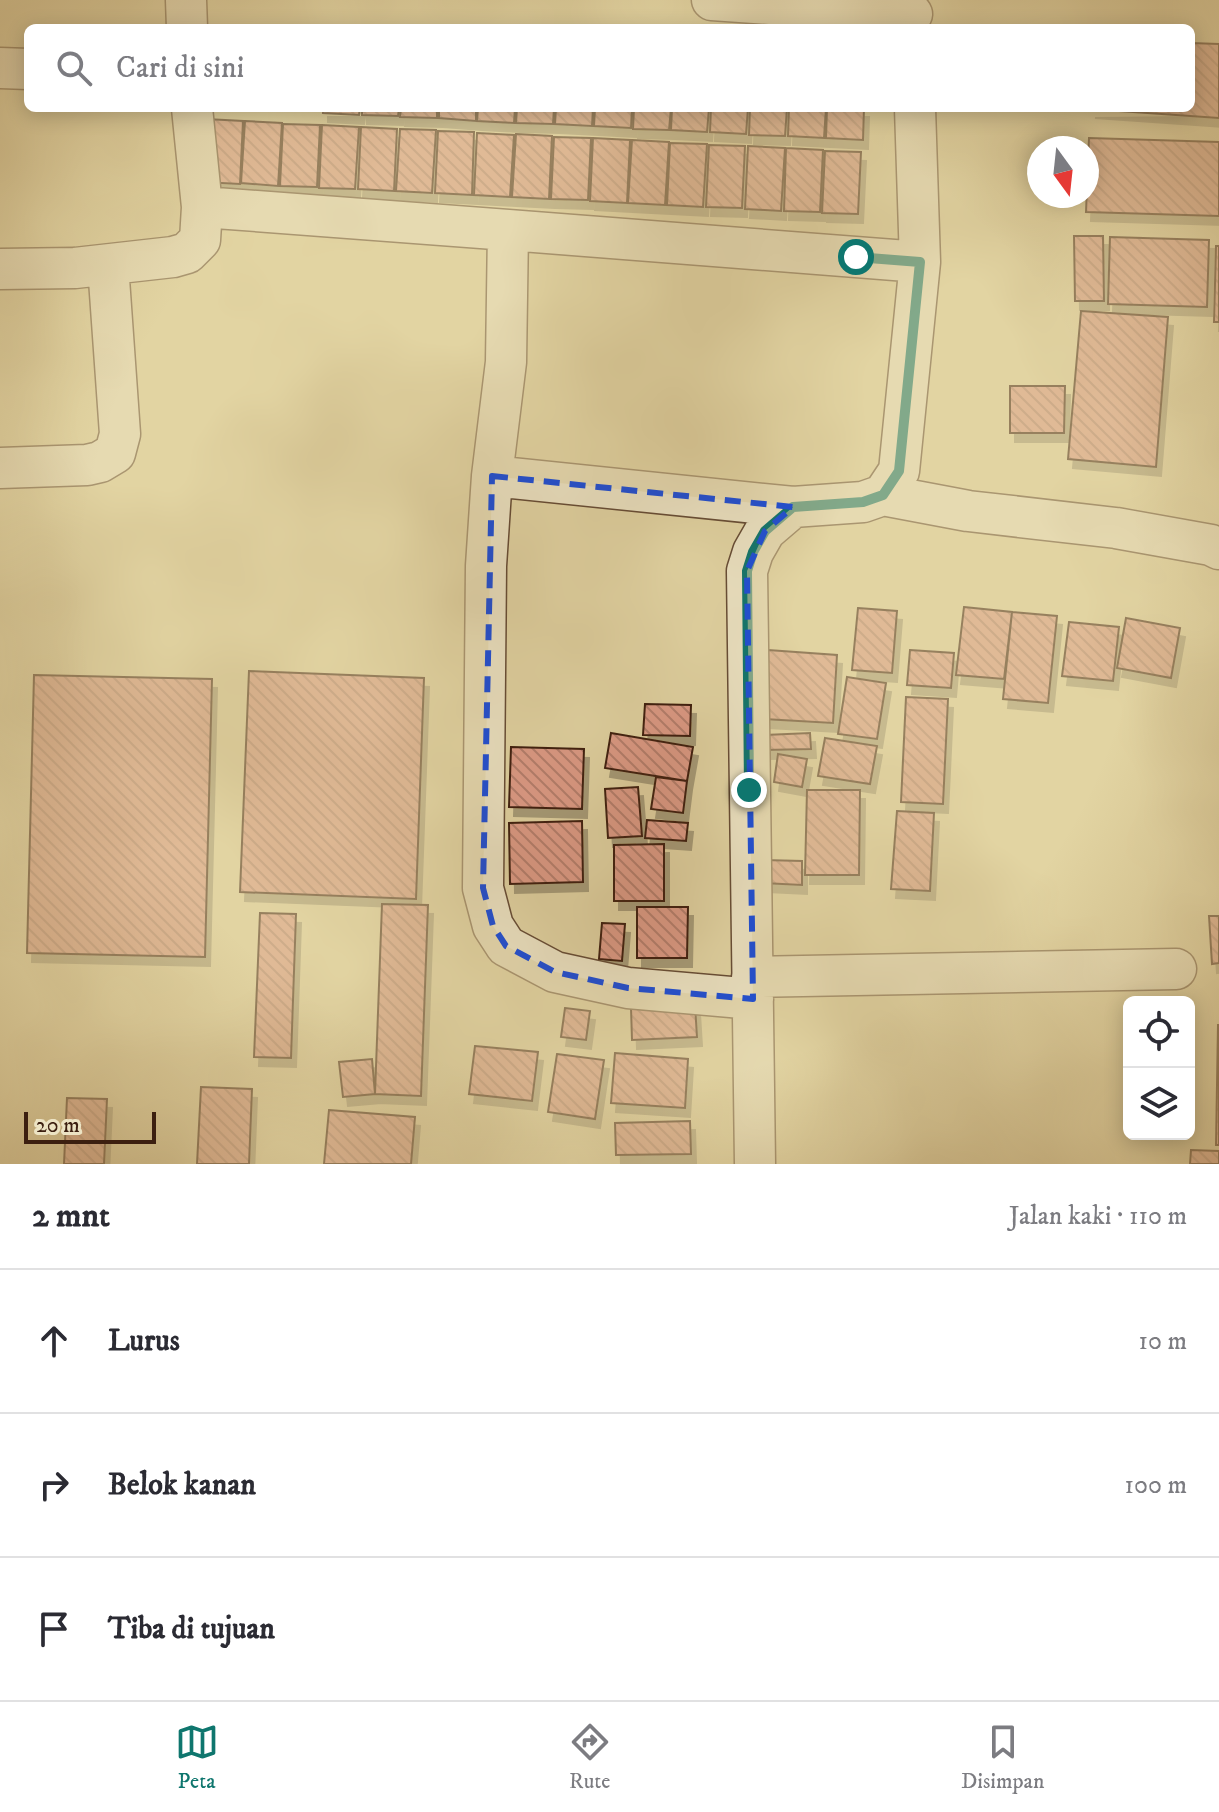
<!DOCTYPE html>
<html lang="id">
<head>
<meta charset="utf-8">
<style>
  body { margin:0; font-family:"IM FELL DW Pica",serif; background:#f2f2f3; color:#2b2b33 }
  .controls { position:absolute; right:24px; bottom:24px; display:grid; overflow:hidden; border-radius:12px; box-shadow:0 4px 20px #0003 }
  .controls button { width:72px; height:72px; display:grid; place-items:center; padding:0; border:0; border-bottom:2px solid #e1e1e2; background:#fff; color:#2b2b33; font:40px sans-serif }
  .compass { position:absolute; left:1027px; top:136px; width:72px; height:72px; border-radius:50%; background:#fff; box-shadow:0 4px 20px #0003; rotate:165deg }
  .scale { position:absolute; left:24px; bottom:20px; width:132px; box-sizing:border-box; padding-left:8px; border:4px solid #3c1f10; border-top:0; font-size:22px; line-height:28px; white-space:nowrap; color:#3c1f10; -webkit-text-stroke:6px #ece3c3; paint-order:stroke }
  .stop { position:absolute; width:24px; height:24px; margin:-18px; border:6px solid #0f766e; border-radius:50%; background:#fff }
  .stop.end { background:#0f766e; border-color:#fff; box-shadow:0 2px 8px #0008 }
  .list { margin:0; padding:0; list-style:none }
  h2 { display:flex; justify-content:space-between; align-items:center; height:104px; margin:0; padding:0 32px; font-size:34px }
  h2 small { font-size:26px; font-weight:400; color:#7c7c81 }
  .list li { display:grid; grid-template-columns:52px 1fr auto; gap:24px; align-items:center; box-sizing:border-box; height:144px; padding:0 32px; border-top:2px solid #e1e1e2 }
  .list b { display:block; font-size:30px; white-space:nowrap }
  .list em { font-size:26px; font-style:normal; color:#7c7c81 }
  .icon { flex:none; width:44px; height:44px; fill:none; stroke:currentColor; stroke-width:2; stroke-linecap:round; stroke-linejoin:round }
  .map { position:relative; flex:none; width:1219px; height:1164px; overflow:hidden }
  .search { position:absolute; background:#fff; box-shadow:0 4px 20px #0003; left:24px; right:24px; top:24px; height:88px; display:flex; align-items:center; gap:20px; box-sizing:border-box; padding:0 28px; border-radius:12px; color:#7c7c81; font-size:30px }
  .sheet { height:536px; background:#fff }
  nav { display:flex; justify-content:space-around; align-items:center; box-sizing:border-box; height:112px; border-top:2px solid #e1e1e2; background:#fff; font-size:22px; color:#7c7c81 }
  nav a { display:grid; justify-items:center; gap:4px }
  nav .on { color:#0f766e }
  .map>svg:first-child { display:block }
</style>
</head>
<body>
<div class="map">
<svg width="1219" height="1164" viewBox="0 0 1219 1164">
  <defs>
    <pattern id="building-back-hatch" width="6" height="6" patternUnits="userSpaceOnUse" patternTransform="scale(2)"><rect width="6" height="6" fill="#de9b87"/><path d="M-1 5l2 2M0 0l6 6M5-1l2 2" fill="none" stroke="#b57e6d"/></pattern>
    <filter id="shadow"><feDropShadow dx="5" dy="9" stdDeviation="0" flood-color="#0004"/></filter>
  </defs>
  <rect width="100%" height="100%" fill="#e2d4a3"/>
  <filter id="stains"><feTurbulence type="fractalNoise" baseFrequency=".0025" numOctaves="4"/><feColorMatrix values="0 0 0 0 .2 0 0 0 0 .09 0 0 0 0 .02 0 0 0 .5 -.17"/></filter>
  <radialGradient id="worn" r=".72"><stop offset=".6" stop-color="#630" stop-opacity="0"/><stop offset="1" stop-color="#630" stop-opacity=".3"/></radialGradient>
  <path fill="url(#building-back-hatch)" stroke="#3c1f10" stroke-width="2" filter="url(#shadow)" d="M 1191,43 L 1219,44 L 1219,118 L 1090,109 L 1191,108 Z
    M 323,108 L 360,108 L 359,115 L 323,113 Z
    M 362,108 L 399,108 L 398,116 L 362,115 Z
    M 401,108 L 437,108 L 437,118 L 400,117 Z
    M 439,108 L 476,108 L 476,121 L 439,118 Z
    M 478,108 L 515,108 L 514,123 L 477,121 Z
    M 517,108 L 554,108 L 553,124 L 516,123 Z
    M 556,108 L 593,108 L 592,126 L 555,124 Z
    M 595,108 L 632,108 L 631,128 L 594,126 Z
    M 634,108 L 671,108 L 669,130 L 633,129 Z
    M 672,108 L 709,108 L 707,132 L 671,130 Z
    M 711,108 L 748,108 L 746,134 L 710,132 Z
    M 750,108 L 787,108 L 785,136 L 749,135 Z
    M 789,108 L 826,108 L 824,138 L 788,136 Z
    M 827,108 L 864,108 L 863,140 L 826,138 Z
    M 206,119 L 243,121 L 240,184 L 203,182 Z
    M 245,121 L 282,123 L 278,186 L 241,183 Z
    M 283,124 L 320,125 L 317,187 L 280,186 Z
    M 322,125 L 359,127 L 355,189 L 319,188 Z
    M 361,127 L 397,129 L 394,191 L 358,189 Z
    M 400,129 L 436,130 L 432,193 L 396,191 Z
    M 438,131 L 474,132 L 472,195 L 435,193 Z
    M 477,133 L 514,135 L 510,197 L 474,195 Z
    M 516,134 L 552,136 L 549,199 L 512,197 Z
    M 554,137 L 591,138 L 588,200 L 551,199 Z
    M 593,138 L 630,140 L 627,203 L 590,201 Z
    M 1089,138 L 1219,142 L 1219,216 L 1086,212 Z
    M 632,140 L 669,142 L 665,205 L 628,203 Z
    M 670,143 L 707,144 L 703,207 L 667,205 Z
    M 709,145 L 745,146 L 742,208 L 706,207 Z
    M 748,146 L 785,148 L 781,211 L 745,209 Z
    M 786,148 L 823,150 L 820,212 L 784,211 Z
    M 825,151 L 861,152 L 858,214 L 822,213 Z
    M 1074,236 L 1103,236 L 1104,301 L 1075,301 Z
    M 1110,237 L 1209,240 L 1207,307 L 1108,304 Z
    M 1216,246 L 1219,246 L 1219,322 L 1214,322 Z
    M 1081,311 L 1168,317 L 1156,467 L 1068,459 Z
    M 1010,386 L 1065,386 L 1064,433 L 1010,433 Z
    M 964,607 L 1012,612 L 1004,679 L 956,675 Z
    M 858,608 L 897,611 L 892,673 L 852,670 Z
    M 1012,612 L 1057,616 L 1048,703 L 1003,699 Z
    M 1126,618 L 1180,628 L 1171,678 L 1117,668 Z
    M 1069,622 L 1119,627 L 1113,681 L 1062,676 Z
    M 768,650 L 837,655 L 833,723 L 764,719 Z
    M 910,650 L 954,653 L 951,688 L 907,685 Z
    M 249,671 L 424,678 L 416,899 L 240,892 Z
    M 34,675 L 212,679 L 205,957 L 27,953 Z
    M 847,677 L 886,683 L 877,739 L 838,734 Z
    M 906,697 L 948,699 L 943,804 L 901,802 Z
    M 645,704 L 691,705 L 690,736 L 643,735 Z
    M 611,733 L 693,747 L 687,781 L 605,768 Z
    M 810,733 L 811,749 L 765,750 L 765,735 Z
    M 825,738 L 877,746 L 870,784 L 818,776 Z
    M 511,747 L 584,749 L 582,809 L 509,807 Z
    M 778,754 L 807,759 L 802,787 L 774,782 Z
    M 656,777 L 687,781 L 683,813 L 651,809 Z
    M 638,787 L 642,836 L 608,838 L 605,789 Z
    M 807,790 L 860,790 L 859,875 L 805,875 Z
    M 897,811 L 934,813 L 930,891 L 891,889 Z
    M 647,820 L 688,823 L 686,841 L 645,838 Z
    M 582,821 L 583,882 L 510,884 L 509,823 Z
    M 664,844 L 664,901 L 614,901 L 614,845 Z
    M 764,860 L 802,861 L 802,885 L 763,883 Z
    M 382,904 L 428,905 L 421,1096 L 375,1094 Z
    M 637,907 L 688,907 L 687,958 L 637,958 Z
    M 260,913 L 296,914 L 291,1058 L 254,1057 Z
    M 1209,916 L 1219,916 L 1219,963 L 1212,964 Z
    M 602,923 L 625,924 L 622,961 L 599,959 Z
    M 695,1005 L 697,1037 L 632,1040 L 631,1008 Z
    M 565,1008 L 590,1011 L 586,1040 L 561,1037 Z
    M 1218,1025 L 1219,1025 L 1219,1145 L 1216,1145 Z
    M 475,1046 L 538,1052 L 532,1101 L 469,1094 Z
    M 615,1053 L 688,1059 L 685,1108 L 611,1103 Z
    M 557,1054 L 604,1060 L 595,1119 L 548,1112 Z
    M 372,1059 L 375,1094 L 343,1097 L 339,1062 Z
    M 201,1087 L 252,1089 L 249,1164 L 197,1164 Z
    M 67,1098 L 107,1099 L 104,1164 L 64,1164 Z
    M 329,1110 L 415,1117 L 411,1164 L 324,1164 Z
    M 690,1121 L 691,1154 L 616,1155 L 615,1123 Z
    M 1191,1150 L 1219,1151 L 1219,1164 L 1190,1164 Z"/>
  <g fill="none" stroke-linecap="round" stroke-linejoin="round">
    <defs>
      <path id="street" d="M 186,0 L 187,28
        M 712,0 L 912,14
        M 0,68 L 28,69
        M 192,108 L 202,207 L 508,230 L 506,362 L 492,476 L 486,566 L 483,888 L 493,926 L 506,946 L 555,972 L 628,988 L 753,999
        M 508,230 L 920,262
        M 0,269 L 75,268 L 173,257 L 187,253 L 200,240 L 202,207
        M 0,468 L 87,465 L 100,462 L 115,453 L 120,434 L 108,265
        M 492,476 L 793,507
        M 883,495 L 968,511 L 1116,528 L 1211,545 L 1219,549
        M 752,977 L 1176,969
        M 755,1164 L 747,571 L 753,552 L 765,531 L 793,507 L 863,502 L 883,495 L 899,471 L 920,262 L 915,108"/>
    </defs>
    <use href="#street" stroke="#664c35" stroke-width="43"/>
    <use href="#street" stroke="#ece3c3" stroke-width="40"/>
  </g>
  <g fill="none" stroke-linecap="round" stroke-linejoin="round">
    <path stroke="#0f766e" stroke-width="10" d="M 749,790 L 747,571 L 753,552 L 765,531 L 793,507 L 863,502 L 883,495 L 899,471 L 920,262 L 856,257"/>
  </g>
  <path d="M0 0H1219V1164H0ZM 492,476 L 793,507 L 765,531 L 747,571 L 753,999 L 628,988 L 555,972 L 506,946 L 493,926 L 483,888 Z" fill="#e2d4a3" fill-opacity=".55" fill-rule="evenodd"/>
  <path fill="none" stroke="#1d4ed8" stroke-width="6" stroke-dasharray="16 10" stroke-linejoin="round" d="M 492,476 L 793,507 L 765,531 L 747,571 L 753,999 L 628,988 L 555,972 L 506,946 L 493,926 L 483,888 Z"/>
  <rect width="100%" height="100%" filter="url(#stains)"/>
  <rect width="100%" height="100%" fill="url(#worn)"/>
</svg>
<div class="controls">
<button><svg class="icon" aria-label="locate" viewBox="0 0 24 24"><circle cx="12" cy="12" r="6"/><path d="M12 2v4M12 18v4M2 12h4M18 12h4"/></svg></button>
<button><svg class="icon" aria-label="layers" viewBox="0 0 24 24"><path d="M12 4l9 5-9 5-9-5zM3 14l9 5 9-5"/></svg></button>
</div>
<svg class="compass" viewBox="-18 -18 36 36"><path d="M0-13l5 13h-10z" fill="#e53935"/><path d="M0 13l5-13h-10z" fill="#7c7c81"/></svg>
<div class="scale">20 m</div>
<div class="stop" style="left:856px;top:257px"></div>
<div class="stop end" style="left:749px;top:790px"></div>
<div class="search"><svg class="icon" aria-label="search" viewBox="0 0 24 24"><circle cx="10" cy="10" r="6"/><path d="M15 15l6 6"/></svg>Cari di sini</div>
</div>
<section class="sheet">
<h2>2 mnt<small>Jalan kaki · 110 m</small></h2>
<ul class="list">
<li><svg class="icon" aria-label="ahead" viewBox="0 0 24 24"><path d="M12 20V5M6 11l6-6 6 6"/></svg><div><b>Lurus</b></div><em>10 m</em></li>
<li><svg class="icon" aria-label="right" viewBox="0 0 24 24"><path d="M7 20v-9h11M14 6l5 5-5 5"/></svg><div><b>Belok kanan</b></div><em>100 m</em></li>
<li><svg class="icon" aria-label="arrive" viewBox="0 0 24 24"><path d="M6 21V4h12l-3 4 3 4H6"/></svg><div><b>Tiba di tujuan</b></div></li>
</ul>
</section>
<nav>
<a class="on"><svg class="icon" aria-label="map" viewBox="0 0 24 24"><path d="M3 6l6-2 6 2 6-2v14l-6 2-6-2-6 2zM9 4v14M15 6v14"/></svg>Peta</a>
<a><svg class="icon" aria-label="directions" viewBox="0 0 24 24"><path d="M12 3l9 9-9 9-9-9zM9 14v-3h6M13 9l2 2-2 2"/></svg>Rute</a>
<a><svg class="icon" aria-label="saved" viewBox="0 0 24 24"><path d="M7 4h10v16l-5-4-5 4z"/></svg>Disimpan</a>
</nav>
</body>
</html>
